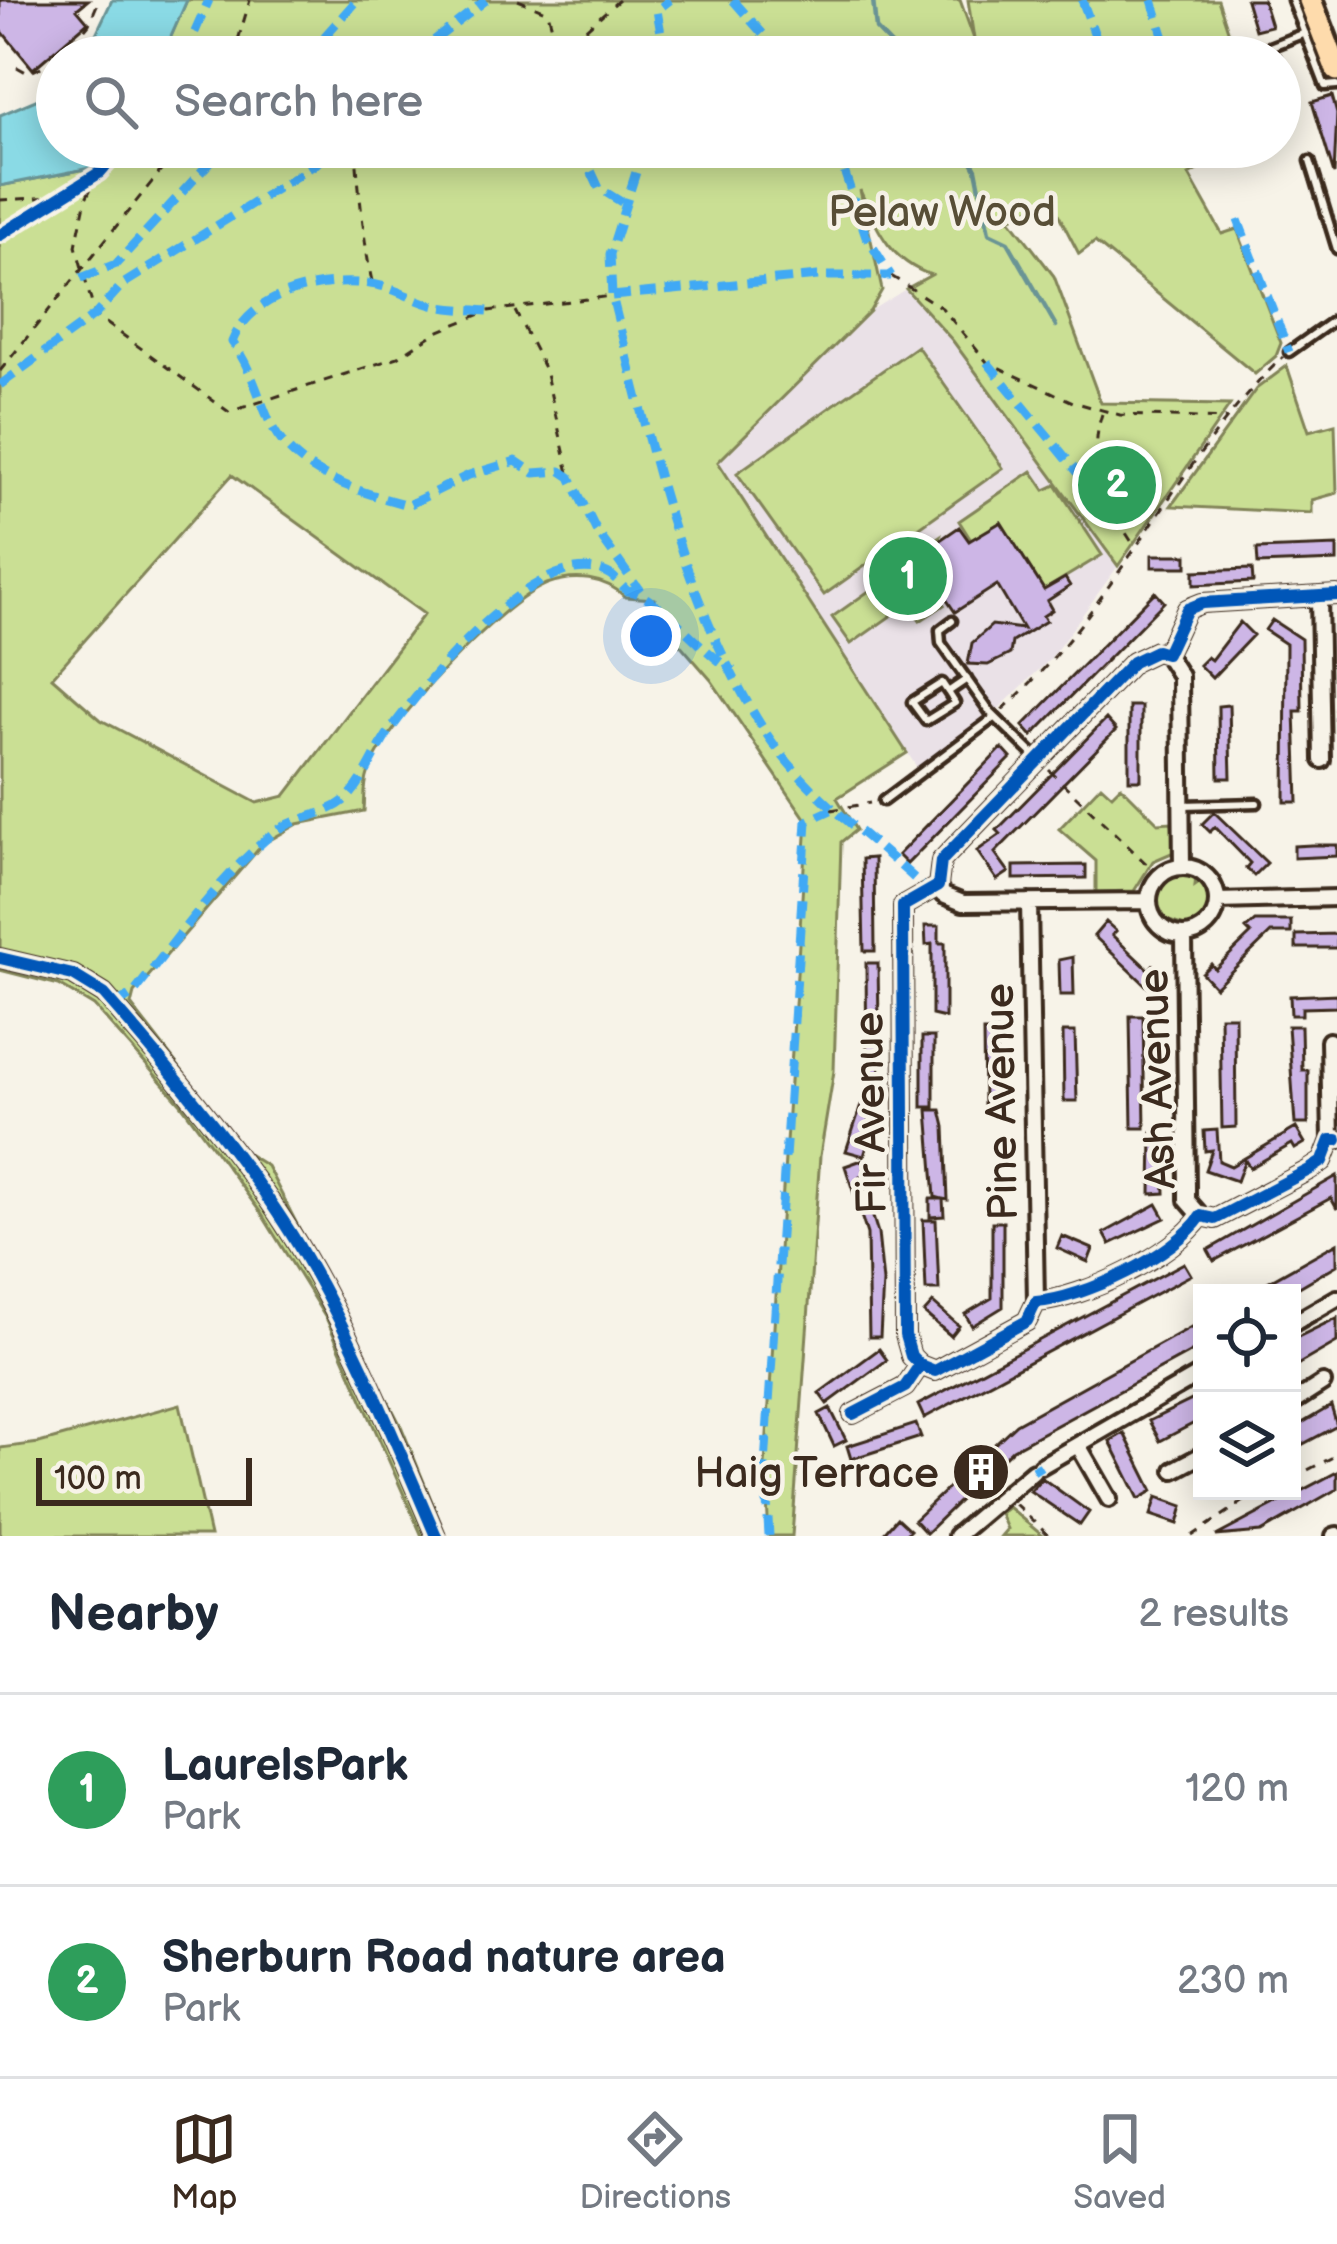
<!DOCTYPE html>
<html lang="en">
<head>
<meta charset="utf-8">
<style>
  body { margin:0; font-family:"Balsamiq Sans",sans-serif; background:#f6f6f7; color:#1f2937 }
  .controls { position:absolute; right:36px; bottom:36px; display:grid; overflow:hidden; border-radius:0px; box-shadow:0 6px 30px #0003 }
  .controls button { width:108px; height:108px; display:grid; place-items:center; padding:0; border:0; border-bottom:3px solid #e0e1e3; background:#fff; color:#1f2937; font:60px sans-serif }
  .scale { position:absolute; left:36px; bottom:30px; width:216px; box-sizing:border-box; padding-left:12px; border:6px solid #3b2a1e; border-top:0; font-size:33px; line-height:42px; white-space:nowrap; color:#3b2a1e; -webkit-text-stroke:9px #f7f3e8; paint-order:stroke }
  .you { position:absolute; left:651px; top:636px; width:42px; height:42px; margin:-30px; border:9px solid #fff; border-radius:50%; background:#1a73e8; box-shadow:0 0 0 18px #1a73e833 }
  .badge { display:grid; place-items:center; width:78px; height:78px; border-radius:50%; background:#3b2a1e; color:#fff; font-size:39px; font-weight:700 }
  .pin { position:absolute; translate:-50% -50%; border:6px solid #fff; box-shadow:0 3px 12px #0006 }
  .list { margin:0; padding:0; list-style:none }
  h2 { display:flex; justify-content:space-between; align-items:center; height:156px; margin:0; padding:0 48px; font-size:51px }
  h2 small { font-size:39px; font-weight:400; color:#747a83 }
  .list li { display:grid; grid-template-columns:78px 1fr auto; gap:36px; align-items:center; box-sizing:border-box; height:192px; padding:0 48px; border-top:3px solid #e0e1e3 }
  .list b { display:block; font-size:45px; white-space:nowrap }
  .list p { margin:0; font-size:39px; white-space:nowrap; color:#747a83 }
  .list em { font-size:39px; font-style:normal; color:#747a83 }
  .icon { flex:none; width:66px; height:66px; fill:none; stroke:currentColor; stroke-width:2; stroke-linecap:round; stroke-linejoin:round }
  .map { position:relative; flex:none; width:1337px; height:1536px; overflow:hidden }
  .search { position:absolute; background:#fff; box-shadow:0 6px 30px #0003; left:36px; right:36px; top:36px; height:132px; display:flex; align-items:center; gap:30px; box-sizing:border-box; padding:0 42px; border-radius:66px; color:#747a83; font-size:45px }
  .sheet { height:540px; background:#fff }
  nav { display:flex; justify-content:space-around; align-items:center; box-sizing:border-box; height:168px; border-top:3px solid #e0e1e3; background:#fff; font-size:33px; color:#747a83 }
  nav a { display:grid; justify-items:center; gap:6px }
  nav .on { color:#3b2a1e }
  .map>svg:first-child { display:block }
</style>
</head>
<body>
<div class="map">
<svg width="1337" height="1536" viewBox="0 0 1337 1536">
  <rect width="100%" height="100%" fill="#f7f3e8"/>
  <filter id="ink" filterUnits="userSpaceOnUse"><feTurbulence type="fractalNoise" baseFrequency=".00833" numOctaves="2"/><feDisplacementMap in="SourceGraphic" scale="24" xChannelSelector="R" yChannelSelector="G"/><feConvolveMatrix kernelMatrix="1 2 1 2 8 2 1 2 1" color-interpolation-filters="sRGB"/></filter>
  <g filter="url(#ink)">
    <path fill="#eae1e7" d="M 906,289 L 953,341 L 1118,566 L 1050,659 L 986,721 L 920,772 L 718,463 L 870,311 Z"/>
    <path fill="#cadf94" stroke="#828459" stroke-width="3" fill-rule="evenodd" d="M 187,0 L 960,0 L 974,39 L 968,0 L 1218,0 L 1237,57 L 162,57 Z
      M 112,147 L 1235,147 L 1189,175 L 1222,234 L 1237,229 L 1281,343 L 1276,356 L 1255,374 L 1095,242 L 1079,254 L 1050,198 L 1010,219 L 1054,276 L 1101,403 L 1230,405 L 1118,566 L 953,341 L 906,289 L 931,275 C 888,260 877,228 860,190 L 882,290 L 870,311 L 718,462 L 907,753 L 837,798 L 856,830 L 841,842 L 834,1071 L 820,1156 L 792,1536 L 769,1536 L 765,1465 L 807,821 L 711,680 L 658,619 L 655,599 L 625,597 C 605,577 575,574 547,584 C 501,602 383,726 368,774 C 364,785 365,800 364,811 L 298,824 L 263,844 L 134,993 L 131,1005 L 246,1153 L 267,1166 L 401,1426 L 446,1536 L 422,1536 L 327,1320 L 261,1213 L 181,1104 L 94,1006 L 59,985 L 0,970 L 0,186 L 90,168 ZM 232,475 L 424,614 L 285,796 L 257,803 L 101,720 L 52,677 Z
      M 917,346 L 1003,468 L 824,595 L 737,473 Z
      M 1287,366 L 1309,431 L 1335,424 L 1337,493 L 1312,500 L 1312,513 L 1171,506 L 1256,389 Z
      M 1032,471 L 1045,490 L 1056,485 L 1102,555 L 1044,590 L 1001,522 L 971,540 L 959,521 Z
      M 940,536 L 924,579 L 944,605 L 920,621 L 887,572 Z
      M 876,586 L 895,613 L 851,644 L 832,617 Z
      M 1101,785 L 1112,795 L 1121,786 L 1158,823 L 1172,822 L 1174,852 L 1153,861 L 1134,891 L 1096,892 L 1096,861 L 1059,829 Z
      M 1183,873 L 1196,875 L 1195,886 L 1202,881 C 1217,899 1208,919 1188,927 L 1166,920 L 1156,901 L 1165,880 Z
      M 180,1404 L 210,1536 L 0,1536 L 0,1448 L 39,1443 Z
      M 1008,1507 L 1043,1536 L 1001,1536 L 1007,1529 L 1000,1513 Z"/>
    <path fill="#8adae5" stroke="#6a9495" stroke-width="3" d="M 112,0 L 187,0 L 162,57 L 85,57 Z
      M 57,91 L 57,147 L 112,147 L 90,168 L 0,186 L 0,115 Z"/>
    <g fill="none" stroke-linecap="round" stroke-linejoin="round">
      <path stroke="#6a9495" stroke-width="4.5" d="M 873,0 L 876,29 L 903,57
        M 964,147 L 976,169 L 989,233 L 1008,242 L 1056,326"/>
    </g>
    <path fill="#cdb6e6" stroke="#3b2a1e" stroke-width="3" d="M 0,0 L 88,0 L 77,9 L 88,22 L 33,69 L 0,29 Z
      M 1246,0 L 1263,0 L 1271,26 L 1255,30 Z
      M 1280,53 L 1299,98 L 1283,105 L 1280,98 Z
      M 1332,96 L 1337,114 L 1334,174 L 1312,102 Z
      M 1001,522 L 1044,590 L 1065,578 L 1070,586 L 1047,601 L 1052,610 L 1043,616 L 1046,621 L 1012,642 L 1010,654 L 988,665 L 968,664 L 972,643 L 992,625 L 1023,629 L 997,585 L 955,612 L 917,556 L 959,527 L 969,541 Z
      M 1337,546 L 1337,561 L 1258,564 L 1257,549 Z
      M 1152,555 L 1187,555 L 1187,567 L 1152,567 Z
      M 1252,569 L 1253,582 L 1194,585 L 1194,571 Z
      M 1155,592 L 1164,602 L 1032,736 L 1023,726 Z
      M 1272,620 L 1301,639 L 1302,711 L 1295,711 L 1298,802 L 1285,802 L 1286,644 L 1265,630 Z
      M 1240,622 L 1253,635 L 1212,678 L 1199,665 L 1207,657 L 1211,660 Z
      M 1229,705 L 1231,778 L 1219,778 L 1218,706 Z
      M 1129,706 L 1141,706 L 1141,780 L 1129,780 Z
      M 1106,719 L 1116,730 L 995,853 L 1009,872 L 997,880 L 977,851 L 1001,834 L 997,830 Z
      M 1002,748 L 1011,758 L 907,864 L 898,855 Z
      M 1214,812 L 1267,863 L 1254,876 L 1246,868 L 1250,863 L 1215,827 L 1210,832 L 1202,824 Z
      M 1312,845 L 1337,845 L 1337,856 L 1294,858 L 1294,846 Z
      M 874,858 L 875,951 L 864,951 L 862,859 Z
      M 1086,865 L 1086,878 L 1014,879 L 1014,866 Z
      M 1255,921 L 1291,921 L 1291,933 L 1271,933 L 1215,987 L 1202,973 L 1211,964 L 1215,969 L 1251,934 L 1246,929 Z
      M 1106,922 L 1116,931 L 1112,935 L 1149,970 L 1153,965 L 1162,974 L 1149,988 L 1094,936 Z
      M 925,926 L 939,926 L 939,943 L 945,943 L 945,1018 L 932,1015 L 932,944 L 926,945 Z
      M 1337,934 L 1337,948 L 1296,948 L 1296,935 Z
      M 1073,957 L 1074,995 L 1060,995 L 1059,960 Z
      M 866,963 L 878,963 L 880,1086 L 862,1141 L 868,1143 L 864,1156 L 846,1151 L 872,1072 L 867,1072 Z
      M 1337,994 L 1337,1007 L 1302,1008 L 1302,1015 L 1291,1015 L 1290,996 Z
      M 1130,1016 L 1143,1016 L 1145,1128 L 1132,1128 Z
      M 1220,1016 L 1235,1016 L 1236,1127 L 1222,1128 Z
      M 1288,1026 L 1301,1026 L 1302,1070 L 1308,1070 L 1308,1124 L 1295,1124 Z
      M 983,1032 L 996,1032 L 997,1104 L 984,1104 Z
      M 1063,1032 L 1075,1032 L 1077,1101 L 1064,1101 Z
      M 922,1037 L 934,1037 L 934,1107 L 922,1107 Z
      M 928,1110 L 941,1110 L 945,1127 L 948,1200 L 943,1199 L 944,1216 L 930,1217 L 930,1199 L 942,1199 L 935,1197 Z
      M 1296,1128 L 1305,1143 L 1295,1149 L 1292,1144 L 1250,1168 L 1245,1160 L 1237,1181 L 1205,1170 L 1212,1150 L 1205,1151 L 1204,1131 L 1217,1130 L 1219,1161 L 1231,1166 Z
      M 1152,1132 L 1163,1132 L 1165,1193 L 1151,1194 Z
      M 862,1160 L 867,1174 L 860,1176 L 878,1233 L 883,1282 L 880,1337 L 869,1337 L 867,1234 L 845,1166 Z
      M 1337,1176 L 1337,1209 L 1331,1198 L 1214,1261 L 1208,1250 Z
      M 1157,1204 L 1165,1218 L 1110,1244 L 1104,1233 Z
      M 923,1220 L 936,1220 L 939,1290 L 926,1290 Z
      M 992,1222 L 1003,1222 L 1003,1307 L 972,1326 L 965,1314 L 992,1298 Z
      M 1062,1236 L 1093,1249 L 1088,1262 L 1057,1248 Z
      M 1337,1243 L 1337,1265 L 1289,1293 L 1248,1293 Z
      M 1184,1263 L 1191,1275 L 924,1418 L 918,1405 Z
      M 933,1303 L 959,1326 L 951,1336 L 924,1313 Z
      M 1337,1318 L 1337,1342 L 1292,1368 L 1292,1340 Z
      M 1202,1321 L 1202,1346 L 1013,1449 L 926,1533 L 914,1520 L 1016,1424 Z
      M 879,1349 L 887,1360 L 827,1404 L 819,1393 Z
      M 1196,1398 L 1202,1419 L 1160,1441 L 1149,1421 Z
      M 1331,1406 L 1337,1426 L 1292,1450 L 1292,1429 Z
      M 830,1408 L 846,1440 L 834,1446 L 819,1414 Z
      M 916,1424 L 921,1437 L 851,1459 L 847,1446 Z
      M 1124,1433 L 1153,1491 L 1139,1499 L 1110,1441 Z
      M 1337,1472 L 1337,1489 L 1261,1532 L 1216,1536 Z
      M 1042,1478 L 1089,1512 L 1080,1525 L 1030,1491 Z
      M 1157,1497 L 1183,1506 L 1178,1524 L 1151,1515 Z
      M 897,1518 L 910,1530 L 904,1536 L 881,1536 Z"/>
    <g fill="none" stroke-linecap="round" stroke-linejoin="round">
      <defs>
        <path id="lane" d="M 1292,0 L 1325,86 L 1337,85
          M 1244,57 L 1305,33
          M 1310,161 L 1337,249
          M 1289,352 L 1337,318
          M 952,621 L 940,630 L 941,643 L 990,712 L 1039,760
          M 948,692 L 955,703 L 926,721 L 912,702 L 942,683 L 948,692 L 967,679
          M 883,801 L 995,717
          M 1183,805 L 1257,803"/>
        <path id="street" d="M 1319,597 L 1322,760
          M 1166,654 L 1180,676 L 1182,867
          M1149 901a34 34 0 1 1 68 0a34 34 0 1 1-68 0Z
          M 938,886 L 943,895 L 963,903 L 1148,901
          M 1218,901 L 1337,898
          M 1029,902 L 1036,1302
          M 1184,936 L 1187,1187 L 1187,1200 L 1201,1216
          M 0,958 L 73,975 L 104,994 C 170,1069 254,1169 304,1255 C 356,1344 395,1441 436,1536
          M 1329,1041 L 1331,1140
          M 1292,1324 L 1337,1298
          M 920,1365 L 911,1356 L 905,1335 L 903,906 L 938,886 L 941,861 L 1133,662 L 1156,651 L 1166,654 L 1187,609 L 1202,603 L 1337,595
          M 1292,1403 L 1323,1383
          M 853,1414 L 905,1387 L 920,1365 L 935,1371 L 1027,1321 L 1036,1302 C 1083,1299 1175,1255 1201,1216 L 1215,1219 L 1309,1170 L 1323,1161 L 1331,1140 L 1337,1140
          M 1078,1445 L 1109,1499
          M 1041,1466 L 1202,1373
          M 1174,1470 L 1202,1455
          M 956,1536 L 1033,1471
          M 1334,1536 L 1337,1535"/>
        <path id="primary" d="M 1310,0 L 1337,70"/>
      </defs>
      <use href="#lane" stroke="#3b2a1e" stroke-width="15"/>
      <use href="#street" stroke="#3b2a1e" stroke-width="22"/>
      <use href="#primary" stroke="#3b2a1e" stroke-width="30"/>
      <path stroke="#3b2a1e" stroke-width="3" stroke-dasharray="9 9" stroke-linecap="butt" d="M 518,0 L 548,12 L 553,31 L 574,39 L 619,0
        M 62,57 L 89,24 L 99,0
        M 233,57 L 250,0
        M 17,67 L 28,73 L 57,60
        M 356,147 C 356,168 367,269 373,284
        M 99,173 L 86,198 L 76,246 L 95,315 L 229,412 L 398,357 L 437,332 L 488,311 L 612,296
        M 0,200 L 53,197
        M 891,276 L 942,308 L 987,362 L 1073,402 L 1120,415 L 1226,419
        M 515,311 L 545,370 L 570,477
        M 0,371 L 180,147
        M 1102,414 C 1086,462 1108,508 1136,548
        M 1002,710 C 1116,609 1174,461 1283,357
        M 1049,770 L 1159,876
        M 831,810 L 870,803
        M 1292,1478 L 1337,1455
        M 1015,1504 L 1049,1536
        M 1192,1536 L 1259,1491"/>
      <use href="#lane" stroke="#f7f3e8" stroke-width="6"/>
      <use href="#street" stroke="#f7f3e8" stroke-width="14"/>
      <use href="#primary" stroke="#fedbac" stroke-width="21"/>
      <path stroke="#3fa9f5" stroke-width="9" stroke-dasharray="18 9" stroke-linecap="butt" d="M 733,0 L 783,57
        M 1082,0 L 1103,57
        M 1152,0 L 1170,57
        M 553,31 L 560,57
        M 184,57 L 209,0
        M 306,57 L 357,0
        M 413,57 L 486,0
        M 665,57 L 657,10 L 670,0
        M 580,147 L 599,188 L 626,205
        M 644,147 L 610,254 L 612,296 C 650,444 681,599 764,730 C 807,797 872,837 928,891
        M 836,147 L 866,236 L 891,276
        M 1238,220 L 1289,352
        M 81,278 L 116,264 L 224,147
        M 612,296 L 818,276 L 891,276
        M 488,311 C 470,309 450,310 432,305 C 411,299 392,286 370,284 C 320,278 252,292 232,342 C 250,366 256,390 268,418 C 291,473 356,491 408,505 L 469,475 L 516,461 L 534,473 L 561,471 L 570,477 L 596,530 L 640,591
        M 987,362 L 1117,520
        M 0,385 L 95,315 L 123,284 L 316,164 L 332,147
        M 114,1006 L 134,993 C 176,940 220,877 272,834 C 297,814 330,818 351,794 C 366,777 376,751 389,732 C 423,685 539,540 607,573 C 614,576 622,586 627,591 C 656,592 702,654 734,671
        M 1033,1471 L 1041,1466
        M 769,1536 L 765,1465 L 807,821 L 831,810"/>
      <defs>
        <path id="cycleway" d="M 0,235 L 99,173 L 122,147
          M 0,958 L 73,975 L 104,994 C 170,1069 254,1169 304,1255 C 356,1344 395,1441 436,1536
          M 920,1365 L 911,1356 L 905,1335 L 903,906 L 938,886 L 941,861 L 1133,662 L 1156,651 L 1166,654 L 1187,609 L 1202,603 L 1337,595
          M 853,1414 L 905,1387 L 920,1365 L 935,1371 L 1027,1321 L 1036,1302 C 1083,1299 1175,1255 1201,1216 L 1215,1219 L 1309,1170 L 1323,1161 L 1331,1140 L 1337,1140"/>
      </defs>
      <use href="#cycleway" stroke="#f7f3e8" stroke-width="20"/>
      <use href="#cycleway" stroke="#0057b8" stroke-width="12"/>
    </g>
  </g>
  <defs>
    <symbol id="building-disc" viewBox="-11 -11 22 22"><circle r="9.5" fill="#3b2a1e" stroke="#f7f3e8"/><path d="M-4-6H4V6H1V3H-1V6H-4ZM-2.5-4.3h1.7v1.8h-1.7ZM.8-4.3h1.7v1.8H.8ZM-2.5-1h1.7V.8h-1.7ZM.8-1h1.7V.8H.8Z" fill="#fff"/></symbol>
  </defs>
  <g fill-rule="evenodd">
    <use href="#building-disc" x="948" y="1439" width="66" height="66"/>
  </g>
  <g text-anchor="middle" stroke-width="9" stroke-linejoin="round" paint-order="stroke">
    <g font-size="42" fill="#584e36" stroke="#f7f3e8">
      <text x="942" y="226">Pelaw Wood</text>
    </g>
    <g font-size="42" fill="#3b2a1e" stroke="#f7f3e8">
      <text transform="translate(1156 1079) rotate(-92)" y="15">Ash Avenue</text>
      <text transform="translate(1000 1102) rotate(-91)" y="15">Pine Avenue</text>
      <text transform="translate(869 1113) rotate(-91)" y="15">Fir Avenue</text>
    </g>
    <g font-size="42" fill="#3b2a1e" stroke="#f7f3e8" text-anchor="end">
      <text x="939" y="1487">Haig Terrace</text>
    </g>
  </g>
</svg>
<div class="controls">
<button><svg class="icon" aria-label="locate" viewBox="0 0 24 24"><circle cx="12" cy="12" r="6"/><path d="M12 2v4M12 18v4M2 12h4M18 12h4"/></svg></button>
<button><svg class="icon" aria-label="layers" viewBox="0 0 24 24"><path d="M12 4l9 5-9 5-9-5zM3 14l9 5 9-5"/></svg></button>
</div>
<div class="scale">100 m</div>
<div class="you"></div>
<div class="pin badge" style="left:908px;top:576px;background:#2e9e5b">1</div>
<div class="pin badge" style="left:1117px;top:485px;background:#2e9e5b">2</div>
<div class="search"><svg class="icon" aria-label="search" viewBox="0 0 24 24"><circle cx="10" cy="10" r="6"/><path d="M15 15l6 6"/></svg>Search here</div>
</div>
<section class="sheet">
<h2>Nearby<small>2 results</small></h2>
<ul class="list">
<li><span class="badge" style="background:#2e9e5b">1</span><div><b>LaurelsPark</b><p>Park</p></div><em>120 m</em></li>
<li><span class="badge" style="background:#2e9e5b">2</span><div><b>Sherburn Road nature area</b><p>Park</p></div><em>230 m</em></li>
</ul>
</section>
<nav>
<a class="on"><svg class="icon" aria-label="map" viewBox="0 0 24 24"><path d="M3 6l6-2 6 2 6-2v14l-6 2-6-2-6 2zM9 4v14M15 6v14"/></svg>Map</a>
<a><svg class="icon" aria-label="directions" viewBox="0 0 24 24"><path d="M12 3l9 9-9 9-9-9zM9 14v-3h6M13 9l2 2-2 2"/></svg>Directions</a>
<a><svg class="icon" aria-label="saved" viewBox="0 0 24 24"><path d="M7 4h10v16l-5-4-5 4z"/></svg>Saved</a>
</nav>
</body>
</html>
